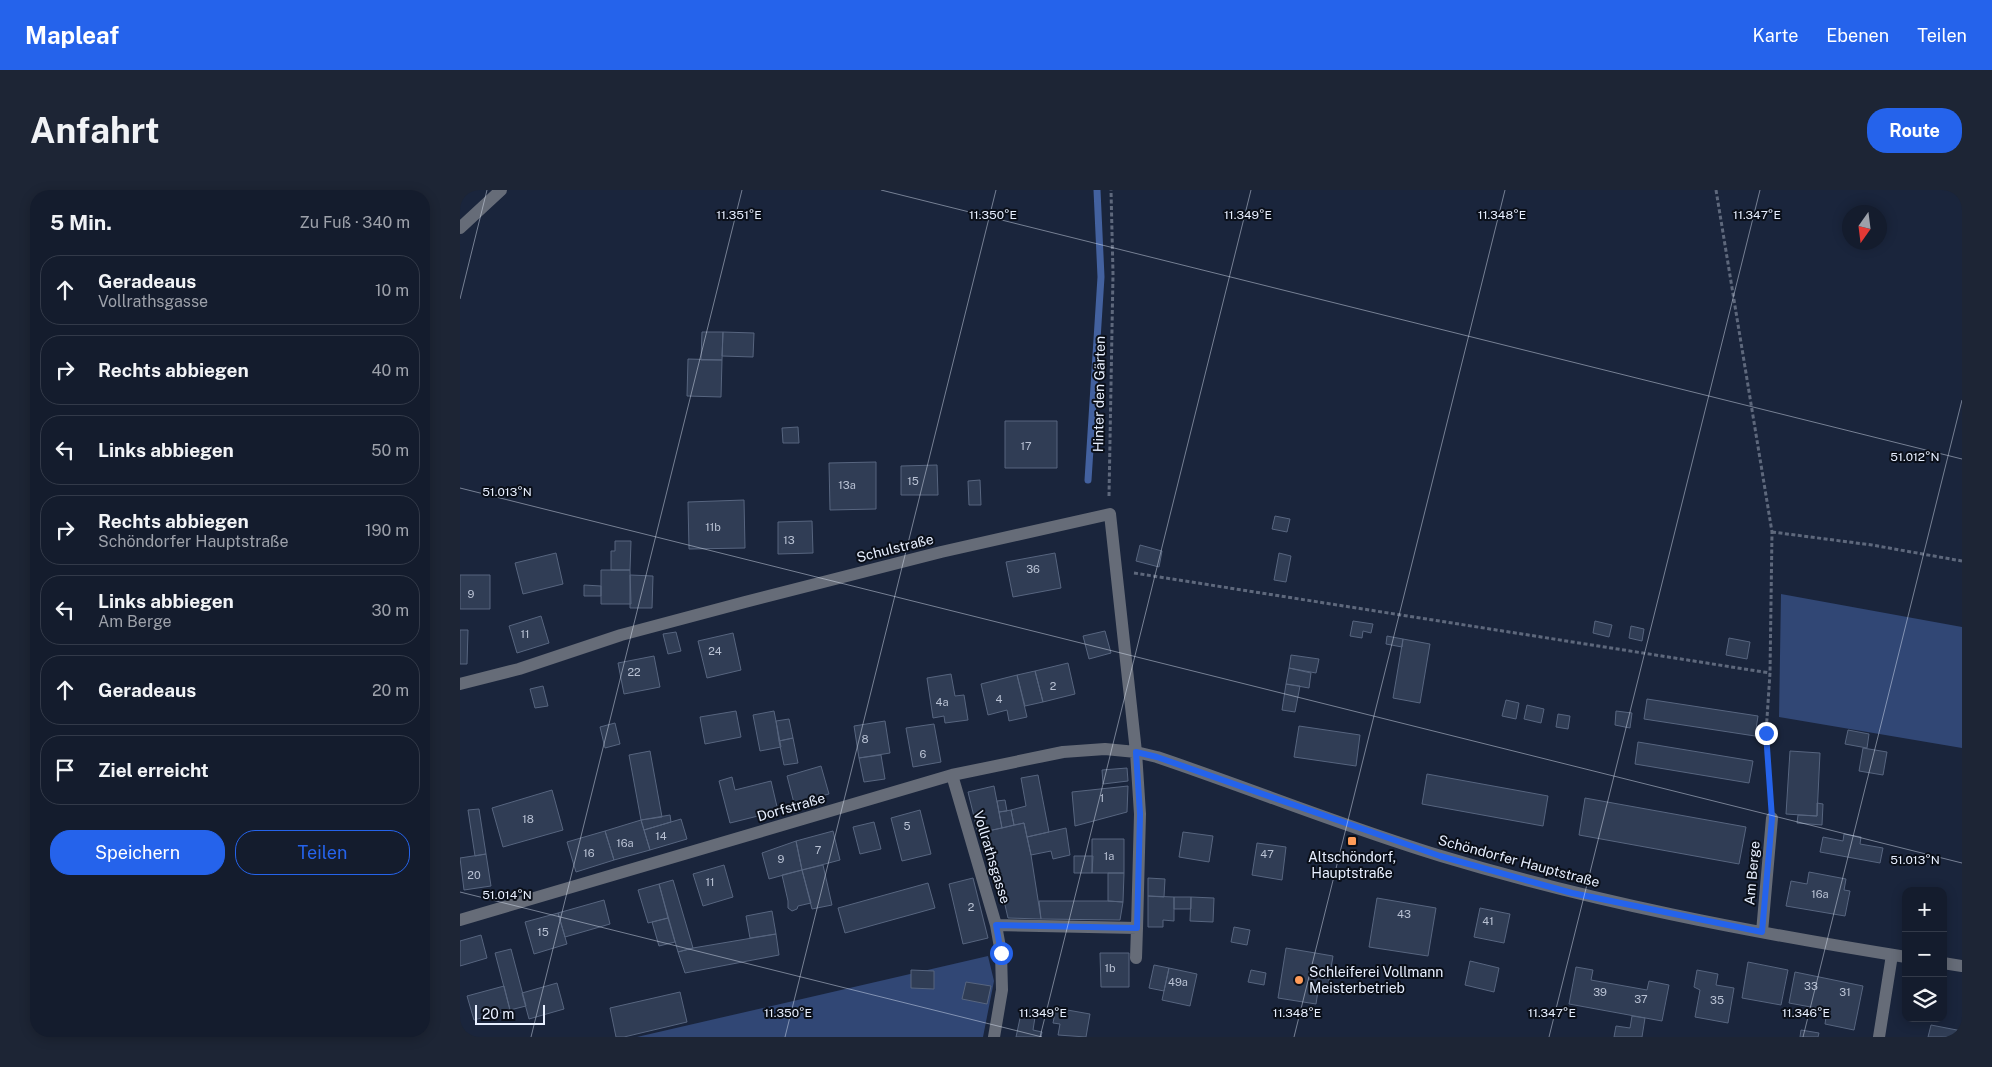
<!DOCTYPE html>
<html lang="de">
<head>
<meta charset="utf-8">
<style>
  body { margin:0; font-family:"Public Sans",sans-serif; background:#1d2535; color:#f1f3f6 }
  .controls { position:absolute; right:15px; bottom:15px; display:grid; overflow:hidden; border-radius:10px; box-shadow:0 2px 12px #0003 }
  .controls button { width:45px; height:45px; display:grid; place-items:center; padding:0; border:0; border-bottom:1px solid #333a49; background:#141c2d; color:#f1f3f6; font:25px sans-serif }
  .compass { position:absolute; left:1382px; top:15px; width:45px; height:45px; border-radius:50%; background:#141c2d; box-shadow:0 2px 12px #0003; rotate:194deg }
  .scale { position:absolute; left:15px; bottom:12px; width:70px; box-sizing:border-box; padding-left:5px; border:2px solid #e7efff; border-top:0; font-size:14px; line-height:18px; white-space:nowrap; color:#e7efff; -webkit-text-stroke:4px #0a0f19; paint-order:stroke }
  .stop { position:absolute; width:15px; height:15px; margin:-11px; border:4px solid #2563eb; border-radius:50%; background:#fff }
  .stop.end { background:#2563eb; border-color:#fff; box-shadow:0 1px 5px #0008 }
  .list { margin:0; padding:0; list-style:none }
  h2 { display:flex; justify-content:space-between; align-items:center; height:65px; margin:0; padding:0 20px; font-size:21px }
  h2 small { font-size:16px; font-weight:400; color:#9da1aa }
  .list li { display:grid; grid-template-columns:32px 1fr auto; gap:15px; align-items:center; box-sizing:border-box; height:70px; margin:0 10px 10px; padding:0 10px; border:1px solid #333a49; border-radius:20px }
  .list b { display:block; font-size:19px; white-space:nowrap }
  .list p { margin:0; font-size:16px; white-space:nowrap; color:#9da1aa }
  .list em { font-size:16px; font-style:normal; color:#9da1aa }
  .actions { display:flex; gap:10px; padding:15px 20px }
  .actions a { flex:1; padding:11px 0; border:1px solid #2563eb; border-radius:20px; text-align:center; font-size:18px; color:#2563eb }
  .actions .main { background:#2563eb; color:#fff }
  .icon { flex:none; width:28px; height:28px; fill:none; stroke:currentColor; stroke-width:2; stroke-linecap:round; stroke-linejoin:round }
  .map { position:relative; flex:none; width:1502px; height:847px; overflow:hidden; border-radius:20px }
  header { display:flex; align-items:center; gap:30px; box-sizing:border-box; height:70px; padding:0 25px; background:#2563eb; color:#fff }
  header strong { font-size:24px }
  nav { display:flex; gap:28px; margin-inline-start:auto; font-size:18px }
  .intro { display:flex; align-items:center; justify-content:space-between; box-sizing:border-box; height:120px; padding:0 30px }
  h1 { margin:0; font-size:35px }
  .button { padding:12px 22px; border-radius:20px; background:#2563eb; color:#fff; font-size:18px; font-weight:700 }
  main { display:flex; gap:30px; padding:0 30px }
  aside { flex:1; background:#141c2d; border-radius:20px; box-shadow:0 2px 12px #0003 }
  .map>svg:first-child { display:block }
</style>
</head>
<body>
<header>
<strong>Mapleaf</strong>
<nav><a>Karte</a><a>Ebenen</a><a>Teilen</a></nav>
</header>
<div class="intro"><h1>Anfahrt</h1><a class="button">Route</a></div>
<main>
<aside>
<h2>5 Min.<small>Zu Fuß · 340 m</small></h2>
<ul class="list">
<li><svg class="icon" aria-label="ahead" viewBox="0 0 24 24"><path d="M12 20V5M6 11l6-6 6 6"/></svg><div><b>Geradeaus</b><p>Vollrathsgasse</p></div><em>10 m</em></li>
<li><svg class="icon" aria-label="right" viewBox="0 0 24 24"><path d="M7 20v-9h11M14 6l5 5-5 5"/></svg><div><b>Rechts abbiegen</b></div><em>40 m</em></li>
<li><svg class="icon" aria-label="left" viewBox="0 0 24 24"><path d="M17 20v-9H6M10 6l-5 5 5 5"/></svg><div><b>Links abbiegen</b></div><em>50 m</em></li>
<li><svg class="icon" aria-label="right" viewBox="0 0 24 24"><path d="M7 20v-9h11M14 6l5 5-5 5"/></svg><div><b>Rechts abbiegen</b><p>Schöndorfer Hauptstraße</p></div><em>190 m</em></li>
<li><svg class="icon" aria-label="left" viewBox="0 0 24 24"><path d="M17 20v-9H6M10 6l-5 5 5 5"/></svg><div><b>Links abbiegen</b><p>Am Berge</p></div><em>30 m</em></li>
<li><svg class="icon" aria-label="ahead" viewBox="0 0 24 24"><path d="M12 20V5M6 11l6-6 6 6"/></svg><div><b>Geradeaus</b></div><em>20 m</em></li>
<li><svg class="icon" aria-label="arrive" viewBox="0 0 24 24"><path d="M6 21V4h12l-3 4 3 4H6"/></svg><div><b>Ziel erreicht</b></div></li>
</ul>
<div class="actions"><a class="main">Speichern</a><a>Teilen</a></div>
</aside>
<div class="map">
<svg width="1502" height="847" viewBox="0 0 1502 847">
  <rect width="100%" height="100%" fill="#1a253c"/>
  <path fill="#314775" d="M 1321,404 L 1502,437 L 1502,558 L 1319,527 Z
    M 528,766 L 534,791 L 523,847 L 177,847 Z"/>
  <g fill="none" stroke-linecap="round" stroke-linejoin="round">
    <path stroke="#43619f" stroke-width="7" d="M 628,290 L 641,87 L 637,0"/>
  </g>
  <path fill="#303d55" stroke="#57657f" d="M 242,142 L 263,142 L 262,170 L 241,170 Z
    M 263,142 L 294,143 L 293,167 L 262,166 Z
    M 228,169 L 262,170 L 261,207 L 227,206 Z
    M 545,231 L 597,231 L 597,278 L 545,278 Z
    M 338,237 L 339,253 L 323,253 L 322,238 Z
    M 416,272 L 416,319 L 370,320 L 369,273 Z
    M 477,275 L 478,305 L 441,305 L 441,276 Z
    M 520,290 L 521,315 L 509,315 L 508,291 Z
    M 284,310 L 285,358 L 229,359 L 228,312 Z
    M 815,326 L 830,329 L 827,342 L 812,339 Z
    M 352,331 L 353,363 L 318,364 L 318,332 Z
    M 155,351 L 171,351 L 170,380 L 151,380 L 151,361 L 155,361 Z
    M 680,355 L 702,361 L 699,377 L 676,371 Z
    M 96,363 L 103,394 L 63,404 L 55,373 Z
    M 595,363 L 601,398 L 553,407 L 546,372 Z
    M 819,363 L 831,366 L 826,392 L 814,390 Z
    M 141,380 L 170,380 L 171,414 L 141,414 Z
    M 0,385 L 30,385 L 30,419 L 0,419 Z
    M 170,385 L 193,386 L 192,418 L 170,418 Z
    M 124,395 L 141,396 L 141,406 L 124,406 Z
    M 81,426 L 89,453 L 57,463 L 49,436 Z
    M 893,431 L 913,434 L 911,443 L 903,441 L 902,448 L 890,446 Z
    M 1135,431 L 1152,435 L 1149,447 L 1133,443 Z
    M 1171,436 L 1184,439 L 1182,451 L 1169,448 Z
    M 0,440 L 8,440 L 7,474 L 0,474 Z
    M 645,441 L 651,463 L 629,469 L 623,446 Z
    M 216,442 L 221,461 L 208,464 L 203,444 Z
    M 273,443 L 281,480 L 247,488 L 238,451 Z
    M 927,446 L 943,449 L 942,457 L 926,454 Z
    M 1269,448 L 1290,452 L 1287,469 L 1266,465 Z
    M 943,449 L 970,454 L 960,513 L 933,508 Z
    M 831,465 L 859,469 L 856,483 L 829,478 Z
    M 194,466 L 200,497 L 164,504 L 158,473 Z
    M 608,473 L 615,504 L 583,512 L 575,481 Z
    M 829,478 L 851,483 L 849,498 L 826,494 Z
    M 575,481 L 583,512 L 565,516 L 557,485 Z
    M 491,484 L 495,506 L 504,505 L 508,530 L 485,533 L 484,526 L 473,528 L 467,488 Z
    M 557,485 L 567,527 L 549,531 L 547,520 L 528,525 L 521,494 Z
    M 826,494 L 840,496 L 835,522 L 822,520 Z
    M 83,496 L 88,516 L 75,518 L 70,499 Z
    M 1187,509 L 1298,526 L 1295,546 L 1184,529 Z
    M 1046,510 L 1059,513 L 1056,529 L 1042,526 Z
    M 1067,515 L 1084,519 L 1081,533 L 1064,529 Z
    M 276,521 L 281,547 L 245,554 L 240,527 Z
    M 314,521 L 321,557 L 300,561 L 293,525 Z
    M 1156,521 L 1172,523 L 1170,538 L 1155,535 Z
    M 1098,524 L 1110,526 L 1108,539 L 1096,537 Z
    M 329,529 L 333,548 L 319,551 L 316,531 Z
    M 425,531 L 430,563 L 399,568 L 394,536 Z
    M 155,533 L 160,554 L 145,558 L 140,537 Z
    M 474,534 L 481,572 L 453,577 L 446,538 Z
    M 839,536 L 900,545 L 896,576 L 834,567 Z
    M 1388,540 L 1409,544 L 1407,558 L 1385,554 Z
    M 333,548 L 338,573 L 324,575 L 319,551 Z
    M 1178,552 L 1293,571 L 1289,593 L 1175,574 Z
    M 1403,558 L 1427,562 L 1423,585 L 1399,581 Z
    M 190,561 L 202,627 L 181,630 L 169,565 Z
    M 1330,561 L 1360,563 L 1357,626 L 1326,624 Z
    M 421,565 L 425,589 L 404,592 L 399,568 Z
    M 361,576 L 369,604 L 334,613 L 327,586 Z
    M 667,578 L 668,591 L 643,594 L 642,580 Z
    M 967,584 L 1088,606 L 1083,636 L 962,614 Z
    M 578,585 L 589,642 L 567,647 L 564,633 L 554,635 L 551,620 L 566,616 L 561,588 Z
    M 272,587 L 275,600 L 311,591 L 318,621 L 270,633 L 259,591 Z
    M 534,596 L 542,638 L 518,643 L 508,602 Z
    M 668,596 L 667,622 L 615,636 L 612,602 Z
    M 92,600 L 103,640 L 43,657 L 32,618 Z
    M 1125,608 L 1286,637 L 1279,674 L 1119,645 Z
    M 545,610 L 547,621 L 539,622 L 537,611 Z
    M 1357,613 L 1363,614 L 1362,635 L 1337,633 L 1338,625 L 1357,626 Z
    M 19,619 L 26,664 L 15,666 L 8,620 Z
    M 460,620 L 471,664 L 442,671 L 431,628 Z
    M 551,620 L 554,635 L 542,638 L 539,622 Z
    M 210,625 L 211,632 L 184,640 L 181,630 Z
    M 221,629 L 227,649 L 190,660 L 184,640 Z
    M 181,630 L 190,660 L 154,670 L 145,641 Z
    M 414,632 L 421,659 L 400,664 L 393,637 Z
    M 564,633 L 571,665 L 581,729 L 548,728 L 528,641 Z
    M 606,638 L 610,665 L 593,669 L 591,661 L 571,665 L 567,647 Z
    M 145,641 L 154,670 L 116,682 L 107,652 Z
    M 373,641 L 380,670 L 342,680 L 336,651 Z
    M 723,642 L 753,646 L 749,672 L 719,667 Z
    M 1384,644 L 1401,647 L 1400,654 L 1423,658 L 1420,673 L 1360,662 L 1363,647 L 1383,651 Z
    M 632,649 L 664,649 L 664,683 L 632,683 Z
    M 336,651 L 342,680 L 309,689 L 302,663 Z
    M 797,653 L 826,657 L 822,690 L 792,685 Z
    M 26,664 L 31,696 L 4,700 L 0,668 Z
    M 614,666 L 633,666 L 632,683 L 614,683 Z
    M 264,675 L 273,707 L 243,716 L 233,684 Z
    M 363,675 L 372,715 L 352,719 L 342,680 Z
    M 342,680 L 351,713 L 338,716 L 337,719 L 332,721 L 328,718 L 328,711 L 322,685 Z
    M 1349,682 L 1386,689 L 1384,700 L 1390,701 L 1385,726 L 1326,716 L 1331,691 L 1347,694 Z
    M 648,683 L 664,683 L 663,712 L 648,711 Z
    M 513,688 L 528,748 L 503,754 L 489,694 Z
    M 688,688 L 705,689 L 704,707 L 688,706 Z
    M 213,690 L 233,758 L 218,762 L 199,694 Z
    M 468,693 L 475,718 L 385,743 L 378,718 Z
    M 199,694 L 208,728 L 188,733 L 178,700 Z
    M 688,706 L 714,707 L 714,731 L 703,730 L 703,737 L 688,737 Z
    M 714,707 L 731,707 L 731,719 L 714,719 Z
    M 731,707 L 754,708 L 753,732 L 730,731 Z
    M 917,708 L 976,718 L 968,766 L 909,757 Z
    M 144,710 L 150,734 L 105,747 L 98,723 Z
    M 579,711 L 648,711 L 663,712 L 660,730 L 581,729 Z
    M 1020,718 L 1050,724 L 1044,753 L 1014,747 Z
    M 312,721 L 316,744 L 290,748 L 286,726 Z
    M 98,723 L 107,754 L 74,764 L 65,732 Z
    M 208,728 L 215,752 L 199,756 L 192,732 Z
    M 774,737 L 790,740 L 787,755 L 771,752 Z
    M 316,744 L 319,765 L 225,783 L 218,762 L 233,758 Z
    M 21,745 L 27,768 L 0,776 L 0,751 Z
    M 826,758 L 873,766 L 867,802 L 858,801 L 856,814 L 818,808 Z
    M 51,759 L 66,816 L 50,820 L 35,763 Z
    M 640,763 L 669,763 L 669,797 L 641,797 Z
    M 1010,771 L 1039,778 L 1034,802 L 1005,795 Z
    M 1288,772 L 1328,780 L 1321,815 L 1282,808 Z
    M 694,775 L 709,778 L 704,801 L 689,798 Z
    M 1116,777 L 1133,780 L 1131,790 L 1187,800 L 1189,791 L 1209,795 L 1202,831 L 1109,814 Z
    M 709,778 L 737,784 L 730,816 L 702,810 Z
    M 451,780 L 474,781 L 474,799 L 451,798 Z
    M 791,780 L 806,783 L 804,795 L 788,792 Z
    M 1237,780 L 1258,784 L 1256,795 L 1274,798 L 1268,833 L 1235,827 L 1240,800 L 1234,797 Z
    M 1335,782 L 1403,796 L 1394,840 L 1365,834 L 1367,820 L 1329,813 Z
    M 506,792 L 531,796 L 527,814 L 502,809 Z
    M 97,793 L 104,819 L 69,829 L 62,803 Z
    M 44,796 L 50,820 L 14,830 L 7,806 Z
    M 220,802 L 227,832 L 164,847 L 156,847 L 150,818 Z
    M 596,818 L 630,824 L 626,847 L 598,845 L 600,834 L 593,833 Z
    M 562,819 L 576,821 L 573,840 L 582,842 L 581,847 L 556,847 Z
    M 1172,826 L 1185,828 L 1182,847 L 1154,847 L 1156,836 L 1170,838 Z
    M 1471,835 L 1502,841 L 1502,847 L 1468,847 Z
    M 1341,840 L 1359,843 L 1358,847 L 1340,847 Z"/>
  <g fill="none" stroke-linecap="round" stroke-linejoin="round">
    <path stroke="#5e687c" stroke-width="3" stroke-dasharray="4 2.5" stroke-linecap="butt" d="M 1256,0 L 1312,342 L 1310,483 L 1306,543 L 1311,612
      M 649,306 L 653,84 L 651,0
      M 1312,342 L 1412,355 L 1502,371
      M 674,383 L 1310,483"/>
    <path stroke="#666c78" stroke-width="12" d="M 0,38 L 41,0
      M 0,494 L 59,479 L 161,445 L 285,412 L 481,362 L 650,324 L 676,562 L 680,624 L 677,738
      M 492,585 L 536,735 L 541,763 L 542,800 L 534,847
      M 0,730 L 492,585 L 603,562 L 645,559 L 676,562 L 697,567 C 792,599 885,637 981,666 C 1133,712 1289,742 1446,767
      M 536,735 L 677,738 L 676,768
      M 1302,742 L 1312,628
      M 1483,773 L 1502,776
      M 1419,847 L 1432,765"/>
  </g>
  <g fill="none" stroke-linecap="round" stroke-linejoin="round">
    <path stroke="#2563eb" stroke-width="6" d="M 541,763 L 536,735 L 677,738 L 680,624 L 676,562 L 697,567 L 980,666 L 1112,703 L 1302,742 L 1312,628 L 1306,543"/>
  </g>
  <path fill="none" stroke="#e7efff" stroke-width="1" stroke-opacity="0.45" d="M 421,0 L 1502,269M 0,109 L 27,0M 0,298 L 1502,673M 0,702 L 582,847M 71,847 L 282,0M 325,847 L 536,0M 580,847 L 791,0M 834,847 L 1045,0M 1089,847 L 1300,0M 1343,847 L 1502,210"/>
  <g fill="#fe9b58" stroke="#0a0f19" stroke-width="2">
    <rect x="887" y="646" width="10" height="10" rx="2.5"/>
    <circle cx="839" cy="790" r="5"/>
  </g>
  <g text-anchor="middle" stroke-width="4" stroke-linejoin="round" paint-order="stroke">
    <g font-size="11" fill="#b9c2d4">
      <text x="566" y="260">17</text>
      <text x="453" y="295">15</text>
      <text x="387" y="299">13a</text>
      <text x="253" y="341">11b</text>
      <text x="329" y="354">13</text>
      <text x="573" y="383">36</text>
      <text x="11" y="408">9</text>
      <text x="65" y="448">11</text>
      <text x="255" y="465">24</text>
      <text x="174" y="486">22</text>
      <text x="593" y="500">2</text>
      <text x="539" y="513">4</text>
      <text x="482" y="516">4a</text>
      <text x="405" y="553">8</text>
      <text x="463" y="568">6</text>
      <text x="642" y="612">1</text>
      <text x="68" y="633">18</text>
      <text x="447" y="640">5</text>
      <text x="201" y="650">14</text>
      <text x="165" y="657">16a</text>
      <text x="358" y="664">7</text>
      <text x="129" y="667">16</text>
      <text x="807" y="668">47</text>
      <text x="649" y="670">1a</text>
      <text x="321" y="673">9</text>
      <text x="14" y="689">20</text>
      <text x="250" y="696">11</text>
      <text x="1360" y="708">16a</text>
      <text x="511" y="721">2</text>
      <text x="944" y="728">43</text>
      <text x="1028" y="735">41</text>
      <text x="83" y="746">15</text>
      <text x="650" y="782">1b</text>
      <text x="718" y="796">49a</text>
      <text x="1351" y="800">33</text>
      <text x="1140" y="806">39</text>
      <text x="1385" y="806">31</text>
      <text x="1181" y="813">37</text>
      <text x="1257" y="814">35</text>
    </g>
    <g font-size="14" fill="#e7efff" stroke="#0a0f19">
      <text transform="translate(639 204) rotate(-89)" y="5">Hinter den Gärten</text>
      <text transform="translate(435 358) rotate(-14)" y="5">Schulstraße</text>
      <text transform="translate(331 617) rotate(-16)" y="5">Dorfstraße</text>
      <text transform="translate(532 667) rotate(73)" y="5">Vollrathsgasse</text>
      <text transform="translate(1059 671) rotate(15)" y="5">Schöndorfer Hauptstraße</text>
      <text transform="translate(1292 683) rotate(-85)" y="5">Am Berge</text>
    </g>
    <g font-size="14" fill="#e7efff" stroke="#0a0f19">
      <text x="892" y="672">Altschöndorf,<tspan x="892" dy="16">Hauptstraße</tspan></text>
      <text x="849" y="787" text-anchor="start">Schleiferei Vollmann<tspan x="849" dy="16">Meisterbetrieb</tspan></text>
    </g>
  </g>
  <g font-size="12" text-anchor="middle" fill="#e7efff" stroke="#0a0f19" stroke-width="4" stroke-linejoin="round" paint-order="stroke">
    <text x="279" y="29">11.351°E</text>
    <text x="533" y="29">11.350°E</text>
    <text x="788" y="29">11.349°E</text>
    <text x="1042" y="29">11.348°E</text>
    <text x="1297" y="29">11.347°E</text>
    <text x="1455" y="271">51.012°N</text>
    <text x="47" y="306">51.013°N</text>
    <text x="1455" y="674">51.013°N</text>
    <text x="47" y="709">51.014°N</text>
    <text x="328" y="827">11.350°E</text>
    <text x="583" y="827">11.349°E</text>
    <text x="837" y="827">11.348°E</text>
    <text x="1092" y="827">11.347°E</text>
    <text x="1346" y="827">11.346°E</text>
  </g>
</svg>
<div class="controls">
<button>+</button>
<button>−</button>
<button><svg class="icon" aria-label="layers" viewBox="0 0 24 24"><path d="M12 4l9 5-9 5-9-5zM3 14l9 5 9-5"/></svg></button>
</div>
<svg class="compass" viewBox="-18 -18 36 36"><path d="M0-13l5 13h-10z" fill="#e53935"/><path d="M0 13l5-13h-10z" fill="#9da1aa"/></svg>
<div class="scale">20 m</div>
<div class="stop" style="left:541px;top:763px"></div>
<div class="stop end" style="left:1306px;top:543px"></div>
</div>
</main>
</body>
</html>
